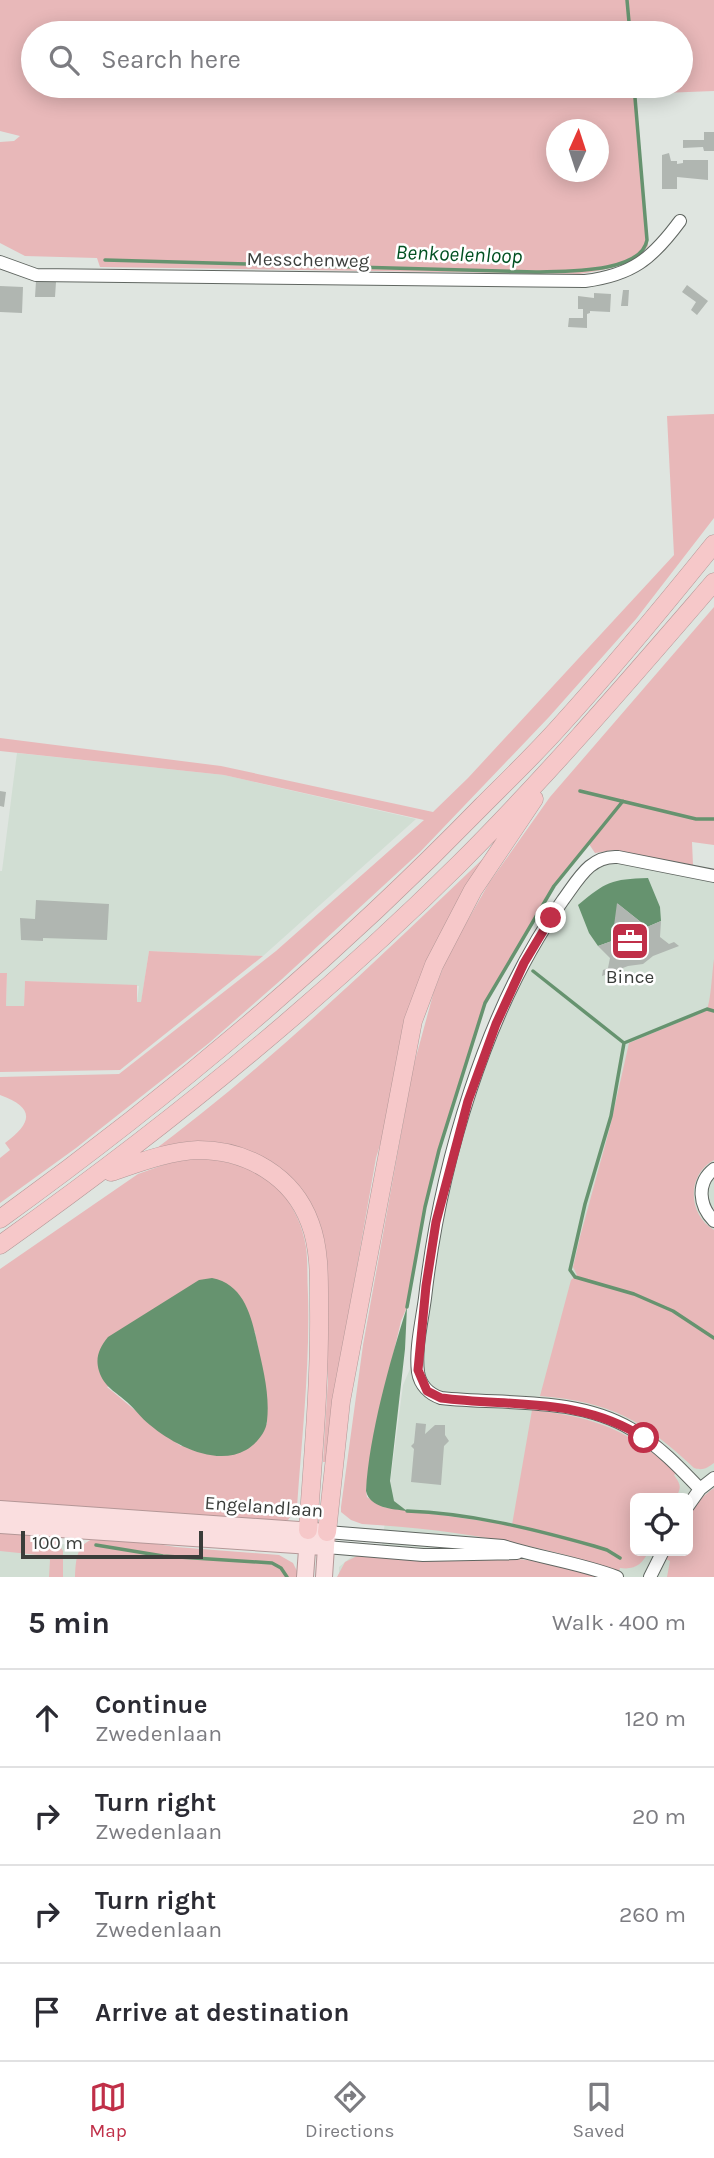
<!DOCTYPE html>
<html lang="en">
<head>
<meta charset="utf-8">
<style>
  body { margin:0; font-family:Karla,sans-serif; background:#f7f7f7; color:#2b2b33 }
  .controls { position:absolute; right:21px; bottom:21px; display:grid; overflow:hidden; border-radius:10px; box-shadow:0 4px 18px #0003 }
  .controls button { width:63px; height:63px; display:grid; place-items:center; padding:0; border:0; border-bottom:2px solid #e1e1e2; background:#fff; color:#2b2b33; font:35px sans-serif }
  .compass { position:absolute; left:546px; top:119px; width:63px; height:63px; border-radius:50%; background:#fff; box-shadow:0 4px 18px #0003; rotate:3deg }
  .scale { position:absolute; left:21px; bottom:18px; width:182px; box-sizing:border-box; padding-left:7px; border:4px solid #3a3d3a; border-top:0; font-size:19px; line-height:24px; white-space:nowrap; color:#3a3d3a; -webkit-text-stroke:5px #fff; paint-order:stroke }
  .stop { position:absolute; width:21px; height:21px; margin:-16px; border:5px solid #c02f48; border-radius:50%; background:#fff }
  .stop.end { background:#c02f48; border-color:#fff; box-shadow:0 2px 7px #0008 }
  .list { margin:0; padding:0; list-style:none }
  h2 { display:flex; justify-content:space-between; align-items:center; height:91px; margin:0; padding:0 28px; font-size:30px }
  h2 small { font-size:23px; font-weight:400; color:#7c7c81 }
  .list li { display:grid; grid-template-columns:46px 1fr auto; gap:21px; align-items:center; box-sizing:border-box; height:98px; padding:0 28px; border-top:2px solid #e1e1e2 }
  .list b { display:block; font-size:26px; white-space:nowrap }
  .list p { margin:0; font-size:23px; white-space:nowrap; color:#7c7c81 }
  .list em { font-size:23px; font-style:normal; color:#7c7c81 }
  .icon { flex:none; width:38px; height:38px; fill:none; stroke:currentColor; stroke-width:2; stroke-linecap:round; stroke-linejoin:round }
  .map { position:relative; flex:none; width:714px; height:1577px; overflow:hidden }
  .search { position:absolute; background:#fff; box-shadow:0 4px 18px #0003; left:21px; right:21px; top:21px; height:77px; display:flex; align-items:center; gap:18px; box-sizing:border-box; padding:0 24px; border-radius:38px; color:#7c7c81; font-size:26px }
  .sheet { height:483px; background:#fff }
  nav { display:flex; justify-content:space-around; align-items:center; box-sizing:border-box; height:98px; border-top:2px solid #e1e1e2; background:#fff; font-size:19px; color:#7c7c81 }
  nav a { display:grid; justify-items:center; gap:4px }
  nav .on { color:#c02f48 }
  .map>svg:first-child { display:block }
</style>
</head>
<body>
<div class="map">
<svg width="714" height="1577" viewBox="0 0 714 1577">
  <rect width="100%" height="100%" fill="#dfe5e0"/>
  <path fill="#d1ded3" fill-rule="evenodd" d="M 17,753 L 224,775 L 416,819 L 263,956 L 149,951 L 141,1003 L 137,1002 L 139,986 L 25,981 L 24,1006 L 6,1006 L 7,974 L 0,973 L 0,871 L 2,871 Z
    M 602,858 L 714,876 L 714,1577 L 339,1577 L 339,1567 L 356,1553 L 381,1552 L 403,1385 L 419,1348 L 426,1286 L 468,1101 L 537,940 ZM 635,1498 L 688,1498 L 688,1551 L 635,1551 Z
    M 0,1540 L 92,1546 L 90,1577 L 0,1577 Z"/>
  <path fill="#e8b8b9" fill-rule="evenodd" d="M 0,0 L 714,0 L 714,91 L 636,94 L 648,246 C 630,266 605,270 579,274 L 100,267 L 97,258 L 25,256 L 0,243 L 0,142 L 14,141 L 20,136 L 0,131 ZM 33,33 L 681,33 L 681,86 L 33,86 ZM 556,130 L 598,130 L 598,172 L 556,172 Z
    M 714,414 L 714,518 L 636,619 L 549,717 L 420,852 L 282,979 L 209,1043 L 76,1148 L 0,1203 L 0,1158 L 10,1150 L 5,1143 C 32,1123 36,1108 0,1095 L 0,1077 L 119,1074 L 276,951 L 424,820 L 224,775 L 0,751 L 0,738 L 221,766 L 433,812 L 468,778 L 674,555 L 667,416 Z
    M 714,607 L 714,845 L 692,842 L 693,865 L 614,850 L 595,853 L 589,844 L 571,863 L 544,900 L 485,1003 L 439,1150 L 425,1207 L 407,1307 L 401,1321 L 383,1398 L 366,1491 L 367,1497 L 383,1507 L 512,1525 L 532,1410 C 596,1417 629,1430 677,1473 L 674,1475 C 681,1485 682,1488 675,1498 L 635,1498 L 635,1551 L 649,1551 C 642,1564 636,1570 620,1568 L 619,1571 C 535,1543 450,1529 362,1524 L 351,1520 L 341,1512 L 341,1507 L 363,1345 L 413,1068 L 434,991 L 448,955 L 489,883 L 550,797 Z
    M 492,850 L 449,920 L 376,1158 L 337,1380 L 326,1462 L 323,1462 L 328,1379 L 318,1232 L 259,1157 L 145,1157 C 269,1065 380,957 492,850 Z
    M 149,951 L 263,956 L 120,1070 L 0,1072 L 0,973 L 7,973 L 6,1006 L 24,1006 L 25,981 L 137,985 L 137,1002 L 141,1002 Z
    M 714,959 L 714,1160 C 686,1175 688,1215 714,1230 L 714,1463 C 707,1468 703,1471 694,1468 C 643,1420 611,1402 540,1396 L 571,1280 L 577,1275 L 573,1267 L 580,1237 L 610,1127 L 629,1043 L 706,1011 C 711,1004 712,971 714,959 Z
    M 197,1158 C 227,1160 256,1167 279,1190 C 293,1204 303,1227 306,1247 C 308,1262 307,1279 308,1295 C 310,1366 302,1436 297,1507 L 288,1520 L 270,1523 L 0,1505 L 0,1269 L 138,1174 L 169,1163 ZM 255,1332 L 267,1398 L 267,1424 L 181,1446 C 155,1428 132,1407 107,1387 Z
    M 714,1488 L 714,1577 L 667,1577 L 670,1561 L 666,1559 L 671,1551 L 688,1551 C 688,1521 687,1507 714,1488 Z
    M 0,1529 L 53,1536 L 63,1551 L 63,1577 L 49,1577 L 50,1560 L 48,1556 L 0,1551 Z
    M 103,1536 L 176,1547 L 279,1555 L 293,1563 L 300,1577 L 75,1577 C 76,1553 78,1541 103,1536 Z
    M 359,1555 C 437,1557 524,1549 598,1577 L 337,1577 L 345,1562 Z"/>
  <path fill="#66936f" d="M 648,878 L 660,907 L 661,921 L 647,927 L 618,904 L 612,941 L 598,946 L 589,933 L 578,905 C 606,882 611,879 648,878 Z
    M 212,1278 C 243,1284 251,1314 257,1342 C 263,1368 270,1395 267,1421 C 266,1433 256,1444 246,1450 C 216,1467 174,1445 150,1425 C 141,1418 135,1409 127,1402 C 116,1392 104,1387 99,1371 C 95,1358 99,1348 108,1337 L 199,1280 Z
    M 407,1307 L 405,1349 L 390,1481 L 394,1501 L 407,1511 C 392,1509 370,1508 366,1491 C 369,1435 390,1361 407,1307 Z"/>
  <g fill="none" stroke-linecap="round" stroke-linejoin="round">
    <path stroke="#66936f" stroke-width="3.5" d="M 627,0 L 630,33
      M 105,260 L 536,272 C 562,271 641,274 647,240 L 634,86
      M 580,791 L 696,819 L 714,819
      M 533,971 L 624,1043 L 707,1009 L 714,1011
      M 624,1043 L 611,1116 L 585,1204 L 570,1270 L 575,1277 L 634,1294 L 673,1311 L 714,1338
      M 407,1307 L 425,1207 L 439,1150 L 485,1003 L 554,886 L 623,801
      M 407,1511 C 470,1513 533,1529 594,1546 L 607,1550 L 620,1558
      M 96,1545 L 163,1556 L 272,1563 L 281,1568 L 287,1577"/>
  </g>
  <path fill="#b0b6b1" d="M 704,132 L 714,132 L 714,151 L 704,151 L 703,147 L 683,148 L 683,140 L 704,140 Z
    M 669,153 L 671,161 L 677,161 L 677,164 L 683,163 L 683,160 L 708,160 L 708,180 L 677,177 L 677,189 L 662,189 L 662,155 Z
    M 36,281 L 56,282 L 55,297 L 35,297 Z
    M 687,285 L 708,301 L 697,315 L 691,310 L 696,302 L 682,292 Z
    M 0,286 L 23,287 L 22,313 L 0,312 Z
    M 623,290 L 629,290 L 628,306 L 621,306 Z
    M 594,293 L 611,294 L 610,312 L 590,311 L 590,313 L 587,314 L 587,328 L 568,327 L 569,318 L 583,318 L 583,309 L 578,309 L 578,296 L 594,298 Z
    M 0,791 L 6,792 L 4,807 L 0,806 Z
    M 36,900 L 109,904 L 107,940 L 43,938 L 43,941 L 21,940 L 20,918 L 35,919 Z
    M 617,903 L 647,927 L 661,921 L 660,937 L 669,944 L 674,942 L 679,946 L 653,956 L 643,964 L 628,966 L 602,976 L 603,970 L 608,968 L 610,958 L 598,946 L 612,941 Z
    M 416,1423 L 426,1424 L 425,1434 L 435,1425 L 445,1425 L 445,1435 L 449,1441 L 444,1446 L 441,1485 L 411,1482 L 414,1449 L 411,1446 L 414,1443 Z"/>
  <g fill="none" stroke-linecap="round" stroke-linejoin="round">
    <defs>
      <path id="minor" d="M 0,262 L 36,275 L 585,281 C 632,275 652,259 680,221
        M 714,1169 C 696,1183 699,1206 714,1221
        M 700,1489 C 679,1467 658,1445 631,1429 C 575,1396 504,1405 441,1398 C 429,1394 420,1385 418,1372 C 415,1349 422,1321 425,1298 C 440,1166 485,1009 563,900 C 578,880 590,855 618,857 L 714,876
        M 688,1506 L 700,1489 L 714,1478
        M 327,1532 L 503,1546 C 541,1558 580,1563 617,1577
        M 326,1547 L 423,1555 L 517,1553
        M 650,1577 L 663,1551"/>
      <path id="major" d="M 0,1509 L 327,1532 L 324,1577
        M 0,1525 L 326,1547
        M 305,1577 L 308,1536"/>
      <path id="highway" d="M 111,1172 C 138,1163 169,1151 198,1150 C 247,1150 293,1176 310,1223 C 320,1249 319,1280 319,1307 C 320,1382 313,1456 308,1530
        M 0,1219 C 172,1095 334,958 482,806 C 508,780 535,754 560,726 C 613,668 664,606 714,544
        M 0,1245 C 162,1130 317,1005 459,864 C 549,774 631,678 714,582
        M 327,1532 L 341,1401 L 413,1021 L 434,965 L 473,890 L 534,799"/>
    </defs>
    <use href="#minor" stroke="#606661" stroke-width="14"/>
    <use href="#major" stroke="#b49797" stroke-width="18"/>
    <use href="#highway" stroke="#b49797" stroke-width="19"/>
    <use href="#minor" stroke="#fff" stroke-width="12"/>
    <use href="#major" stroke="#fadedf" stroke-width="16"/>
    <use href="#highway" stroke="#f6c8c9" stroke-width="18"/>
  </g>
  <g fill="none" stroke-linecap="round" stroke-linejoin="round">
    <path stroke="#c02f48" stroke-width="9" d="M 551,918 L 524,963 L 496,1024 L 468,1101 L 436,1222 L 426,1286 L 418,1370 L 427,1391 L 441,1398 C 511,1407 582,1397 644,1438"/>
  </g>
  <defs>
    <symbol id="office-square" viewBox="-11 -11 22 22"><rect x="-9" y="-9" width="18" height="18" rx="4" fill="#c02f48" stroke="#fff"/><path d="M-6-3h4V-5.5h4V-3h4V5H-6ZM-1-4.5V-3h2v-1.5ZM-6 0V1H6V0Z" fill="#fff"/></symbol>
  </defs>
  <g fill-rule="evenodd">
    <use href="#office-square" x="608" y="919" width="44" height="44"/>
  </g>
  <g text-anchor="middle" stroke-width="5" stroke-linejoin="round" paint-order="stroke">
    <g font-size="19" fill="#3a3d3a" stroke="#fff">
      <text transform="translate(308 259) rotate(1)" y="7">Messchenweg</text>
      <text transform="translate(264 1506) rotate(4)" y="7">Engelandlaan</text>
    </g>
    <g font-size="19" fill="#3a3d3a" stroke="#fff">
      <text x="630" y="983">Bince</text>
    </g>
    <g font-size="21" font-style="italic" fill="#025122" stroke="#fff">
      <text transform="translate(459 254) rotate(2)" y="7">Benkoelenloop</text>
    </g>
  </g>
</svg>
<div class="controls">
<button><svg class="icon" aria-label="locate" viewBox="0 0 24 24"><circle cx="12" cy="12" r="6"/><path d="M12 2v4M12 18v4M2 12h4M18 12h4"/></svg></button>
</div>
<svg class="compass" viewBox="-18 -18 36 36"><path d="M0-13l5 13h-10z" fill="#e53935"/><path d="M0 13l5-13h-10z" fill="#7c7c81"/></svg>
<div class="scale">100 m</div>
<div class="stop" style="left:644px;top:1438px"></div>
<div class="stop end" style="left:551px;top:918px"></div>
<div class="search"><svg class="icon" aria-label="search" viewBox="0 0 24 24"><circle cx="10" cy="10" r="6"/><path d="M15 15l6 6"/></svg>Search here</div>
</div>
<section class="sheet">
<h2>5 min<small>Walk · 400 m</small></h2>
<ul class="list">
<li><svg class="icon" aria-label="ahead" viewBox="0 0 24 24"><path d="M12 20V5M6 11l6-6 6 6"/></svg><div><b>Continue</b><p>Zwedenlaan</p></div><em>120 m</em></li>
<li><svg class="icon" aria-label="right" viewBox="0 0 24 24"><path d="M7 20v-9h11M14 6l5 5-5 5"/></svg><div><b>Turn right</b><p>Zwedenlaan</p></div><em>20 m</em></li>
<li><svg class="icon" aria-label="right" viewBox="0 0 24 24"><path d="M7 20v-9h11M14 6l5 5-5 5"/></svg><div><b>Turn right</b><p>Zwedenlaan</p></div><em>260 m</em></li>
<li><svg class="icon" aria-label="arrive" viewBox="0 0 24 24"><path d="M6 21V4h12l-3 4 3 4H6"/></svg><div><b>Arrive at destination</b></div></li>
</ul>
</section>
<nav>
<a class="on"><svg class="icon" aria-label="map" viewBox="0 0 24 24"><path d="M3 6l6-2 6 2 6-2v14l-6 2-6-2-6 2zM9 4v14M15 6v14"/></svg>Map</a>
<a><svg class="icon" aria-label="directions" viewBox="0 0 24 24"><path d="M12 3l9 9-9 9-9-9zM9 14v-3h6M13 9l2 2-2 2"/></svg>Directions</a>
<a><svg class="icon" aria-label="saved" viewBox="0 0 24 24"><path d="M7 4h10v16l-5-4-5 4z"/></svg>Saved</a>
</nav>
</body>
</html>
